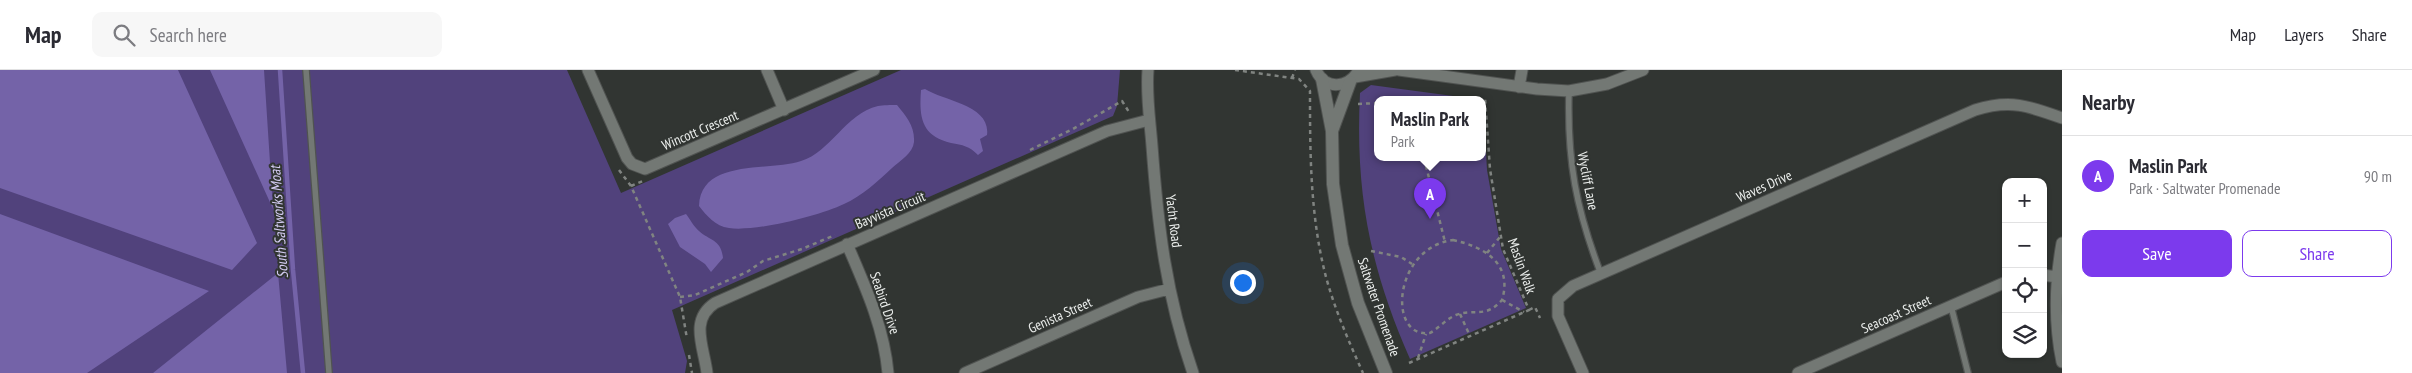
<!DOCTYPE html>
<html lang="en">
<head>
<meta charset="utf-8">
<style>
  body { margin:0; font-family:"PT Sans Narrow",sans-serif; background:#f7f7f7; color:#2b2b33 }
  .controls { position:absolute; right:15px; bottom:15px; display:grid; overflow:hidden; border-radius:10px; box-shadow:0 1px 4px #0004 }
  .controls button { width:45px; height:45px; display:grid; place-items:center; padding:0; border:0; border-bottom:1px solid #e1e1e2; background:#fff; color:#2b2b33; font:25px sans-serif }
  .you { position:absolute; left:1242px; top:212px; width:18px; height:18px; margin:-12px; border:4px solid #fff; border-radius:50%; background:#1a73e8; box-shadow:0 0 0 8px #1a73e833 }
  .badge { display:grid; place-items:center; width:32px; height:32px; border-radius:50%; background:#7c3aed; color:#fff; font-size:16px; font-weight:700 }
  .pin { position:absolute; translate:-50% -41px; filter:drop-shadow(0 1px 2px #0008) }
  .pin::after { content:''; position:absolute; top:26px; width:18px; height:15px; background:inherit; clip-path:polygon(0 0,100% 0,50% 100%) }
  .popup { position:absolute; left:1374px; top:26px; width:112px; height:65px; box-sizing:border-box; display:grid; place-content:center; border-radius:10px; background:#fff; filter:drop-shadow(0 1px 4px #0005); font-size:16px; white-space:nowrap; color:#7c7c81 }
  .popup b { font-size:19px; color:#2b2b33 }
  .popup::after { content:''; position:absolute; left:50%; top:100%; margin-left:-10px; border:10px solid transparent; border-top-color:#fff }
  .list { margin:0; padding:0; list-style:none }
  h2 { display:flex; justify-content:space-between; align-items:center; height:65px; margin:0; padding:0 20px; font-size:21px }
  h2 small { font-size:16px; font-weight:400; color:#7c7c81 }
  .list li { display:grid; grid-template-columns:32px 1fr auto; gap:15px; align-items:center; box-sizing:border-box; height:80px; padding:0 20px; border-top:1px solid #e1e1e2 }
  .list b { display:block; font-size:19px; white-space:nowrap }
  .list p { margin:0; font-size:16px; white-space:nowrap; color:#7c7c81 }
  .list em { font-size:16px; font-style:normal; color:#7c7c81 }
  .actions { display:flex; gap:10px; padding:15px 20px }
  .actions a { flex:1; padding:11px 0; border:1px solid #7c3aed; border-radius:10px; text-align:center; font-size:18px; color:#7c3aed }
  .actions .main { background:#7c3aed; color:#fff }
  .icon { flex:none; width:28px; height:28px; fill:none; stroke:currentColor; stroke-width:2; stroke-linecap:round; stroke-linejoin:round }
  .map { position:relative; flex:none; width:2062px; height:303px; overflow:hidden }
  header { display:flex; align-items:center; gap:30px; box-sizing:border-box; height:70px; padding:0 25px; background:#fff; border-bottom:1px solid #e1e1e2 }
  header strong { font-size:24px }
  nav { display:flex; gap:28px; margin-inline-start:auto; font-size:18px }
  .search { width:350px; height:45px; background:#f7f7f7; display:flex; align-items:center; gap:12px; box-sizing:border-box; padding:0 18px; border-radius:10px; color:#7c7c81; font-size:19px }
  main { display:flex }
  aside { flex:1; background:#fff }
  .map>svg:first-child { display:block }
</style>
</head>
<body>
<header>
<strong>Map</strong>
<div class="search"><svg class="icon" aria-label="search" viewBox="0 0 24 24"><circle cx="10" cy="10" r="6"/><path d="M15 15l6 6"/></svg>Search here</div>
<nav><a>Map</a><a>Layers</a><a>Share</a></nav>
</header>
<main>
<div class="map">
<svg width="2062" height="303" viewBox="0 0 2062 303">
  <rect width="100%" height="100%" fill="#313532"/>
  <path fill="#51427c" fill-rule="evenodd" d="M 0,0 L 567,0 L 621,123 L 901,0 L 1120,0 L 1117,36 L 1113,46 L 672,240 L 687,291 L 685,303 L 0,303 Z
    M 1371,15 L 1483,30 L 1487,100 L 1501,179 L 1526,238 L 1410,289 C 1370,198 1355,123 1360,23 ZM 1378,30 L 1482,30 L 1482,88 L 1378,88 Z"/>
  <path fill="#7463a8" d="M 0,0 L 178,0 L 257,173 L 232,200 L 0,118 Z
    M 210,0 L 264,0 L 273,139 Z
    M 925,19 C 944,31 991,35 987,65 L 980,69 L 983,81 L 978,85 C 969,76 963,75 951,73 C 921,66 919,47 921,20 Z
    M 897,35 C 906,46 915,56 914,72 C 913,83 900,91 892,98 C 878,111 862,126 844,134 C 819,146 755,162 729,158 C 715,156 707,146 699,136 C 701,88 769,102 801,91 C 831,82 845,44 878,36 C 883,35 891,35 897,35 Z
    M 0,144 L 209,221 L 87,303 L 0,303 Z
    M 686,144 C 690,149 694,157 699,161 C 710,171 721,169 723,188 L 711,202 L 705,194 L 680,177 L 668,154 L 675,148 Z
    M 278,203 L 287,303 L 153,303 Z"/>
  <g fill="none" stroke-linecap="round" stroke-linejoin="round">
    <path stroke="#7463a8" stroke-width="4.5" d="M 280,0 L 293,200 L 303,303"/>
    <defs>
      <path id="service" d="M 306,0 L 329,303
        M 1569,21 C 1567,91 1576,139 1601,204
        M 1951,236 L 1968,303"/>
      <path id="minor" d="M 588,0 L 627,88 L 632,94 L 645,99 L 874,0
        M 767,0 L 784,40
        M 1148,0 C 1146,26 1150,50 1152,76 C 1158,157 1166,225 1193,303
        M 1316,0 C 1325,21 1349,18 1359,0
        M 1399,0 L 1537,19 L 1569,21 L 1607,14 L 1643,0
        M 1355,7 L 1395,0
        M 1519,17 L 1522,0
        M 2062,173 C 2055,212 2054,253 2062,292
        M 847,174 C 865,216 884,257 888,303
        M 2043,205 L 2057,207
        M 707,303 C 704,277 689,250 715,233 L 1107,61 L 1149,50
        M 965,303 L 1138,227 L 1169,219
        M 1583,303 L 1558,246 L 1558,229 L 1573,216 L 1975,40 C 2010,29 2029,36 2062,48
        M 1798,303 L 2006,212"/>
      <path id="tertiary" d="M 1322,9 L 1332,61 L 1333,114 L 1342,175 L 1358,233 L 1386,303
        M 1332,61 L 1350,12"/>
    </defs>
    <use href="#service" stroke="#505351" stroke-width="8"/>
    <use href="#minor" stroke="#505351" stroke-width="13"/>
    <use href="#tertiary" stroke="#505351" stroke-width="14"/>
    <path stroke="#808481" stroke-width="2.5" stroke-dasharray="4 4" stroke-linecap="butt" d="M 1235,0 L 1299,9 L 1310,21 C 1310,83 1310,146 1326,207 C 1335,240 1349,272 1363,303
      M 1292,8 L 1295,0
      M 1358,34 L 1378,33
      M 1030,80 L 1073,59 L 1122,31 L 1129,42
      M 1424,88 L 1445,172
      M 619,100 L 631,116 L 680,227 L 687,269
      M 631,116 L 643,111
      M 1453,170 C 1485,177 1513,194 1502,230 C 1485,249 1475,238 1456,245 C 1446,249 1439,258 1430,263 C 1387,269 1393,178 1453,170 Z
      M 1371,181 L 1401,187 L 1412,194
      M 1487,183 L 1500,167
      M 680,227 L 695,225 L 747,202 L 763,191 L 802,179 L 835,165
      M 1502,230 L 1524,242
      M 1529,240 L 1535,237 L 1540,248
      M 1460,244 L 1470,266
      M 689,285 L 692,303
      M 1418,288 L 1426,264
      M 1409,293 L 1529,240 L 1503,179 L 1490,99 L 1485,28"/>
    <use href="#service" stroke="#737874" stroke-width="5.5"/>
    <use href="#minor" stroke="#737874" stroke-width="11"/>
    <use href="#tertiary" stroke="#737874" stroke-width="12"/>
  </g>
  <g text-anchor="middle" stroke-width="4" stroke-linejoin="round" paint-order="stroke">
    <g font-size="14" fill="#ecefed" stroke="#313532">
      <text transform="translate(700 60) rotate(-23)" y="5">Wincott Crescent</text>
      <text transform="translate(1588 111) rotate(79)" y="5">Wycliff Lane</text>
      <text transform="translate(1764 116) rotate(-24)" y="5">Waves Drive</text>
      <text transform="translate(890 140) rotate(-23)" y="5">Bayvista Circuit</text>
      <text transform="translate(1174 151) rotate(83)" y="5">Yacht Road</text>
      <text transform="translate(1522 196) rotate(70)" y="5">Maslin Walk</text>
      <text transform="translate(885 233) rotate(71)" y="5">Seabird Drive</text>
      <text transform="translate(1379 237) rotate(71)" y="5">Saltwater Promenade</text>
      <text transform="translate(1896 244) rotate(-24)" y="5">Seacoast Street</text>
      <text transform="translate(1060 245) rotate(-24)" y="5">Genista Street</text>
    </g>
    <g font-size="15" font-style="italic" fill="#d4ccf3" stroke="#313532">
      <text transform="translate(279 152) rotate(-94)" y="5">South Saltworks Moat</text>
    </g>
  </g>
</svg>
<div class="controls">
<button>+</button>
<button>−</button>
<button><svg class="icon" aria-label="locate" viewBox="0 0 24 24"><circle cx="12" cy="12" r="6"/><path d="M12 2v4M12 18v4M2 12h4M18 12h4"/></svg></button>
<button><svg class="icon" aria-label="layers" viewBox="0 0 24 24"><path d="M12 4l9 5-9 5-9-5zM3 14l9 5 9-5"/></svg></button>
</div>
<div class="you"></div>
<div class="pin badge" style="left:1430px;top:149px">A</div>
<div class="popup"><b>Maslin Park</b>Park</div>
</div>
<aside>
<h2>Nearby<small></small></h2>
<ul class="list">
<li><span class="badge">A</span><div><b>Maslin Park</b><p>Park · Saltwater Promenade</p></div><em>90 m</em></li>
</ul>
<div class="actions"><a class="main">Save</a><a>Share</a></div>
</aside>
</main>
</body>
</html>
